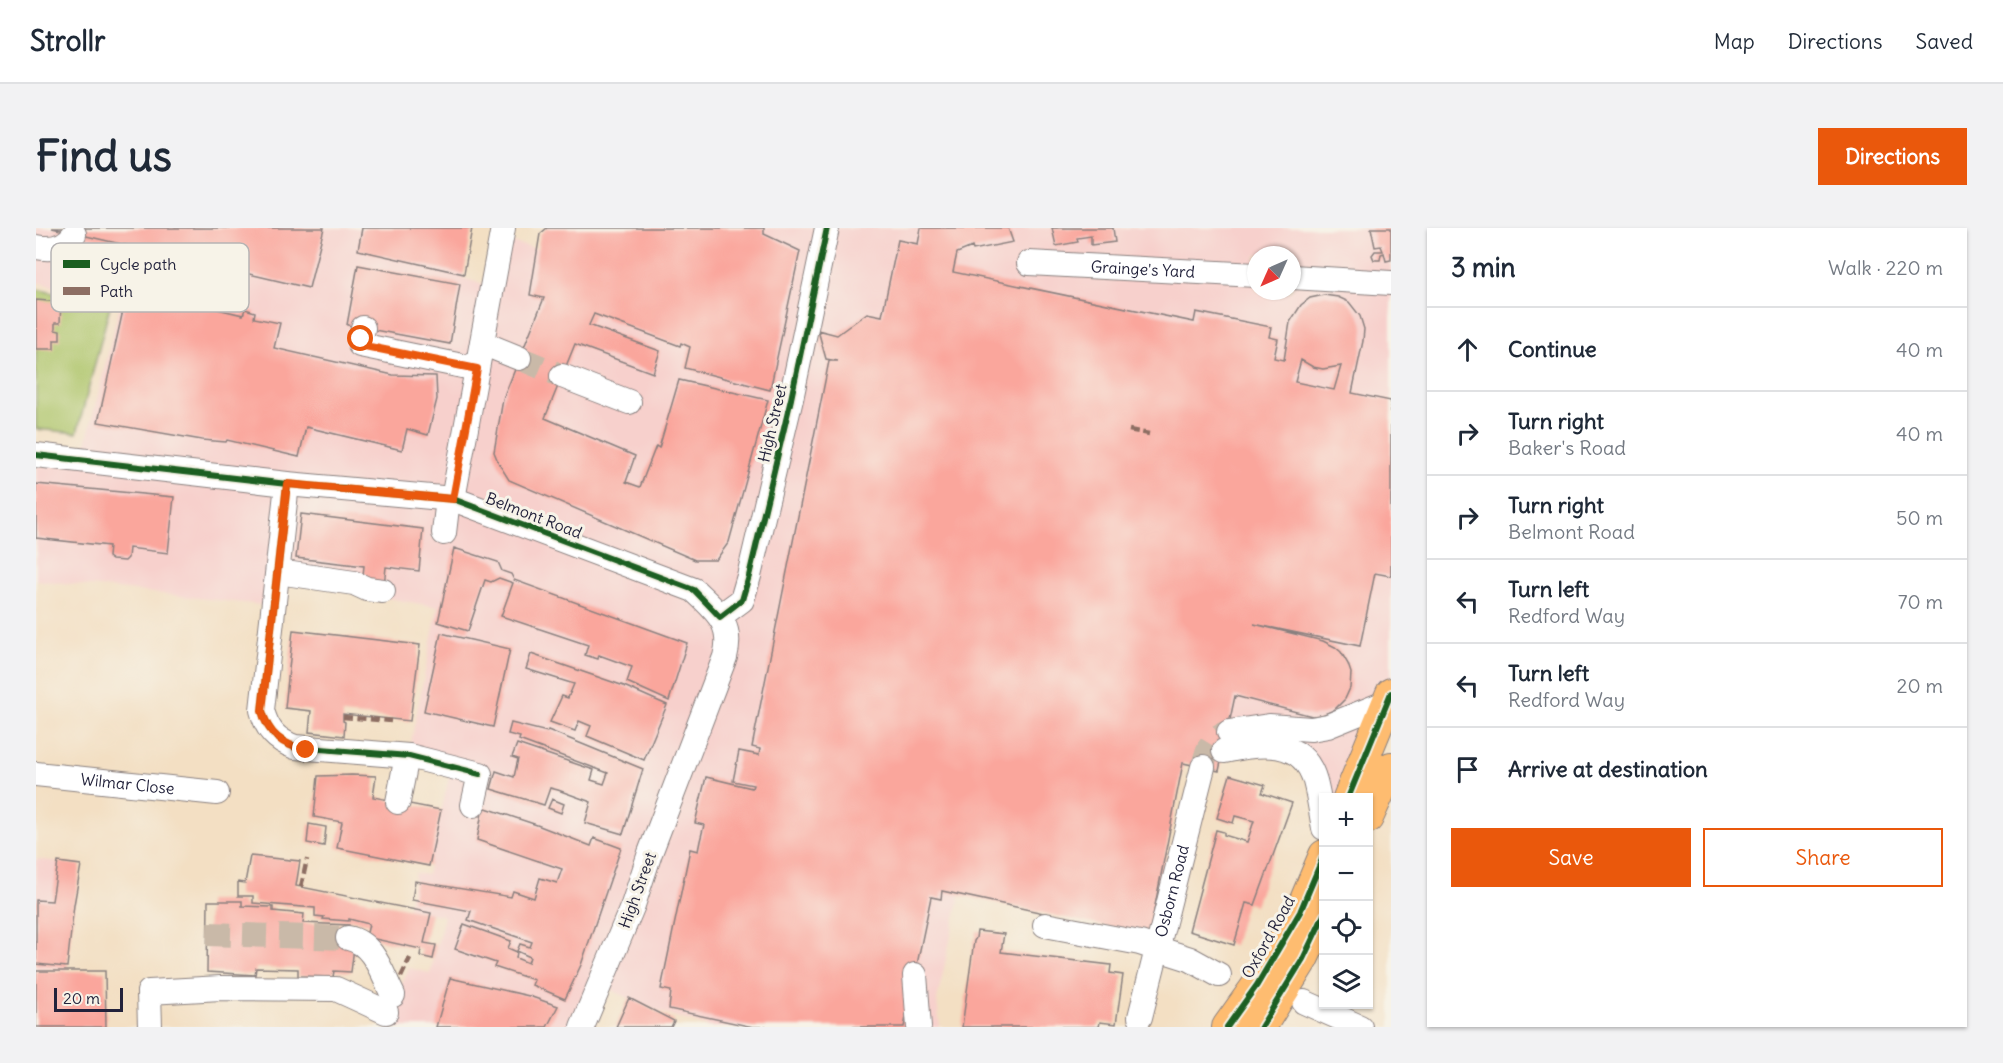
<!DOCTYPE html>
<html lang="en">
<head>
<meta charset="utf-8">
<style>
  body { margin:0; font-family:Delius,sans-serif; background:#f2f2f3; color:#1f2937 }
  .controls { position:absolute; right:18px; bottom:18px; display:grid; overflow:hidden; border-radius:0px; box-shadow:0 2px 4px #0004 }
  .controls button { width:54px; height:54px; display:grid; place-items:center; padding:0; border:0; border-bottom:2px solid #e0e1e3; background:#fff; color:#1f2937; font:30px sans-serif }
  .compass { position:absolute; left:1211px; top:18px; width:54px; height:54px; border-radius:50%; background:#fff; box-shadow:0 2px 4px #0004; rotate:225deg }
  .scale { position:absolute; left:18px; bottom:15px; width:69px; box-sizing:border-box; padding-left:6px; border:3px solid #22223b; border-top:0; font-size:16px; line-height:21px; white-space:nowrap; color:#22223b; -webkit-text-stroke:4px #f7f3e8; paint-order:stroke }
  .stop { position:absolute; width:18px; height:18px; margin:-14px; border:4px solid #ea580c; border-radius:50%; background:#fff }
  .stop.end { background:#ea580c; border-color:#fff; box-shadow:0 2px 6px #0008 }
  .list { margin:0; padding:0; list-style:none }
  h2 { display:flex; justify-content:space-between; align-items:center; height:78px; margin:0; padding:0 24px; font-size:26px }
  h2 small { font-size:20px; font-weight:400; color:#747a83 }
  .list li { display:grid; grid-template-columns:39px 1fr auto; gap:18px; align-items:center; box-sizing:border-box; height:84px; padding:0 24px; border-top:2px solid #e0e1e3 }
  .list b { display:block; font-size:22px; white-space:nowrap }
  .list p { margin:0; font-size:20px; white-space:nowrap; color:#747a83 }
  .list em { font-size:20px; font-style:normal; color:#747a83 }
  .actions { display:flex; gap:12px; padding:18px 24px }
  .actions a { flex:1; padding:14px 0; border:2px solid #ea580c; border-radius:0px; text-align:center; font-size:21px; color:#ea580c }
  .actions .main { background:#ea580c; color:#fff }
  .icon { flex:none; width:33px; height:33px; fill:none; stroke:currentColor; stroke-width:2; stroke-linecap:round; stroke-linejoin:round }
  .map { position:relative; flex:none; width:1355px; height:799px; overflow:hidden; border-radius:0px }
  header { display:flex; align-items:center; gap:36px; box-sizing:border-box; height:84px; padding:0 30px; background:#fff; border-bottom:2px solid #e0e1e3 }
  header strong { font-size:28px }
  nav { display:flex; gap:33px; margin-inline-start:auto; font-size:21px }
  .intro { display:flex; align-items:center; justify-content:space-between; box-sizing:border-box; height:144px; padding:0 36px }
  h1 { margin:0; font-size:42px }
  .button { padding:15px 27px; border-radius:0px; background:#ea580c; color:#fff; font-size:21px; font-weight:700 }
  main { display:flex; gap:36px; padding:0 36px }
  aside { flex:1; background:#fff; border-radius:0px; box-shadow:0 2px 4px #0004 }
  .map>svg:first-child { display:block }
</style>
</head>
<body>
<header>
<strong>Strollr</strong>
<nav><a>Map</a><a>Directions</a><a>Saved</a></nav>
</header>
<div class="intro"><h1>Find us</h1><a class="button">Directions</a></div>
<main>
<div class="map">
<svg width="1355" height="799" viewBox="0 0 1355 799">
  <rect width="100%" height="100%" fill="#f7f3e8"/>
  <filter id="ink" filterUnits="userSpaceOnUse"><feTurbulence type="fractalNoise" baseFrequency=".0167" numOctaves="2"/><feDisplacementMap in="SourceGraphic" scale="12" xChannelSelector="R" yChannelSelector="G"/><feConvolveMatrix kernelMatrix="1 2 1 2 8 2 1 2 1" color-interpolation-filters="sRGB"/></filter>
  <filter id="wash" filterUnits="userSpaceOnUse"><feTurbulence type="fractalNoise" baseFrequency=".008" numOctaves="4" result="noise"/><feDisplacementMap in="SourceGraphic" scale="24" xChannelSelector="R" yChannelSelector="G"/><feGaussianBlur stdDeviation="1.35" result="paint"/><feColorMatrix in="noise" values="0 0 0 0 0 0 0 0 0 0 0 0 0 0 0 0 0 1.4 0 .05"/><feComposite in="paint" operator="in"/></filter>
  <g filter="url(#wash)">
    <rect width="100%" height="100%" fill="#f3dfc3"/>
    <path fill="#f7d0cc" fill-rule="evenodd" d="M 0,0 L 436,0 L 427,50 L 456,59 L 465,12 L 501,21 L 504,6 L 511,0 L 1355,0 L 1355,459 L 1307,569 L 1288,570 L 1269,530 L 1189,518 L 1183,543 L 1148,535 L 1113,708 L 924,667 L 901,772 L 904,799 L 673,799 L 621,783 L 567,758 L 542,799 L 347,799 L 352,784 L 373,740 L 394,745 L 408,688 L 372,680 L 379,645 L 391,647 L 414,545 L 371,534 L 402,379 L 239,350 L 235,378 L 0,352 L 0,238 L 47,228 L 84,76 L 0,54 ZM 1220,27 L 1256,27 L 1256,63 L 1220,63 Z
      M 0,631 L 45,637 L 38,677 L 31,741 L 0,741 Z"/>
    <path fill="#adc469" stroke="#687352" stroke-width="1.5" d="M 0,61 L 74,78 L 41,205 L 0,201 Z"/>
    <g id="blocks">
      <path fill="#faa69c" fill-rule="evenodd" d="M 16,0 L 288,0 L 273,60 Z
        M 326,0 L 436,0 L 428,46 L 322,22 Z
        M 511,0 L 728,0 L 728,6 L 764,23 L 734,162 L 649,140 L 654,119 L 645,115 L 644,118 L 558,86 L 553,97 L 624,123 L 617,145 L 539,116 L 509,190 L 599,228 L 590,254 L 604,259 L 620,218 L 623,220 L 643,152 L 732,172 L 693,314 L 680,332 L 659,332 L 473,252 L 463,236 L 458,224 L 467,171 L 508,70 L 494,67 L 504,6 Z
        M 885,0 L 972,0 L 977,14 L 937,22 L 936,19 L 921,25 L 917,44 L 1158,94 L 1160,84 L 1235,99 L 1233,109 L 1242,111 L 1238,130 L 1248,132 L 1254,94 L 1265,77 L 1274,70 L 1288,67 L 1302,69 L 1313,74 L 1324,88 L 1328,101 L 1327,113 L 1316,165 L 1355,173 L 1355,348 L 1339,345 L 1324,418 L 1218,396 L 1287,413 L 1299,419 L 1305,424 L 1312,436 L 1315,445 L 1314,460 L 1309,471 L 1298,482 L 1286,487 L 1276,488 L 1199,468 L 1183,543 L 1147,535 L 1113,708 L 906,663 L 905,671 L 895,669 L 868,799 L 717,799 L 633,781 L 635,763 L 625,761 L 654,621 L 662,623 L 664,613 L 668,597 L 659,595 L 670,549 L 716,560 L 717,557 L 697,553 L 703,523 L 723,527 L 724,521 L 716,519 L 793,133 L 802,133 L 790,131 L 782,102 L 801,107 L 831,85 L 846,88 L 862,12 L 882,16 ZM 1265,132 L 1277,139 L 1287,141 L 1305,138 L 1298,162 L 1259,154 Z
        M 1016,0 L 1077,0 L 1079,14 L 1055,17 L 1055,8 L 1041,10 L 1042,14 L 1020,18 Z
        M 1335,0 L 1355,0 L 1355,32 L 1350,33 L 1348,25 L 1345,26 L 1344,32 L 1338,32 L 1336,27 L 1339,23 L 1347,23 L 1345,18 L 1339,19 Z
        M 322,37 L 424,56 L 414,116 L 311,97 Z
        M 92,60 L 207,87 L 209,81 L 219,84 L 218,90 L 244,95 L 238,120 L 357,147 L 400,148 L 401,171 L 392,207 L 371,201 L 366,222 L 270,199 L 263,229 L 191,212 L 190,214 L 166,212 L 62,194 Z
        M 0,72 L 25,74 L 24,95 L 19,95 L 19,102 L 24,103 L 24,112 L 18,112 L 18,121 L 0,121 Z
        M 0,256 L 138,269 L 132,325 L 93,320 L 92,330 L 89,333 L 76,332 L 72,329 L 73,318 L 0,310 Z
        M 265,286 L 387,301 L 383,343 L 350,339 L 348,358 L 326,356 L 328,338 L 260,330 Z
        M 418,320 L 462,334 L 466,343 L 475,346 L 478,352 L 651,415 L 633,473 L 591,454 L 596,439 L 563,427 L 562,431 L 549,427 L 552,417 L 465,388 L 477,355 L 463,350 L 455,354 L 449,352 L 432,403 L 402,394 Z
        M 257,402 L 384,417 L 374,493 L 307,486 L 307,493 L 309,494 L 308,508 L 273,504 L 275,483 L 249,480 Z
        M 405,405 L 474,421 L 457,499 L 388,483 Z
        M 495,426 L 588,458 L 631,477 L 608,532 L 551,508 L 555,498 L 543,493 L 539,503 L 514,494 L 526,468 L 532,470 L 538,456 L 490,441 Z
        M 475,495 L 511,504 L 512,502 L 607,541 L 587,606 L 549,595 L 555,574 L 522,562 L 514,560 L 508,577 L 455,561 L 460,543 L 478,549 L 482,531 L 476,529 L 481,516 L 558,542 L 555,552 L 568,556 L 572,545 L 483,512 L 484,509 L 472,506 Z
        M 316,547 L 340,548 L 337,569 L 405,582 L 393,638 L 301,620 L 306,594 L 278,589 L 282,548 Z
        M 1194,547 L 1229,557 L 1226,565 L 1256,575 L 1219,677 L 1210,675 L 1198,717 L 1153,703 L 1180,602 L 1188,604 L 1188,607 L 1211,614 L 1218,593 L 1199,588 L 1197,595 L 1181,590 Z
        M 516,571 L 528,576 L 525,585 L 512,580 Z
        M 447,579 L 501,597 L 555,618 L 558,610 L 585,620 L 545,737 L 529,771 L 496,757 L 498,752 L 458,739 L 460,735 L 419,721 L 428,696 L 475,713 L 472,720 L 481,724 L 480,730 L 492,735 L 494,729 L 481,723 L 484,716 L 494,719 L 496,714 L 432,692 L 435,683 L 376,672 L 379,653 L 475,669 L 477,663 L 498,670 L 504,650 L 521,655 L 526,641 L 441,612 Z
        M 273,596 L 290,599 L 288,618 L 271,615 Z
        M 214,628 L 264,633 L 260,658 L 395,685 L 388,715 L 400,717 L 397,731 L 384,728 L 385,721 L 330,709 L 333,696 L 313,691 L 313,693 L 287,691 L 288,689 L 279,688 L 279,680 L 217,675 L 217,668 L 202,668 L 202,654 L 209,655 Z
        M 22,634 L 45,637 L 38,677 L 31,739 L 0,736 L 0,672 L 16,673 Z
        M 172,673 L 206,673 L 206,678 L 237,679 L 237,683 L 268,686 L 267,695 L 313,697 L 312,718 L 318,719 L 315,744 L 298,743 L 297,749 L 262,748 L 262,741 L 220,740 L 219,747 L 171,744 Z
        M 941,703 L 968,706 L 965,724 L 1075,737 L 1074,745 L 1087,747 L 1080,796 L 1064,794 L 1063,799 L 926,799 L 938,713 L 940,710 Z
        M 0,743 L 69,743 L 70,799 L 0,799 Z
        M 414,750 L 493,768 L 522,778 L 511,799 L 400,799 Z
        M 593,770 L 638,793 L 635,799 L 580,799 Z"/>
    </g>
  </g>
  <g filter="url(#ink)">
    <use href="#blocks" fill-opacity="0" stroke="#8a807f" stroke-width="1.5"/>
    <g fill="none" stroke-linecap="round" stroke-linejoin="round">
      <path stroke="#c9b9a8" stroke-width="24" stroke-dasharray="24 12" stroke-linecap="butt" d="M 483,130 L 526,148
        M 1167,539 C 1171,522 1174,508 1193,504
        M 171,706 L 312,710"/>
      <defs>
        <g id="minor">
          <path d="M 0,19 C 15,22 29,20 38,6"/>
          <path id="s1" d="M 993,35 L 1220,47"/>
          <path d="M 1256,49 L 1355,55"/>
          <path d="M 327,100 L 324,117 L 441,141"/>
          <path d="M 446,115 L 483,130"/>
          <path d="M 526,148 L 593,174"/>
          <path d="M 0,227 L 251,256 L 417,271 L 658,362 C 680,383 698,396 689,429 L 614,625 L 597,677 L 546,799"/>
          <path d="M 251,256 L 226,482 C 231,502 240,512 259,519 L 373,528 L 444,546 L 437,577"/>
          <path d="M 417,271 L 467,0"/>
          <path d="M 408,305 L 412,271"/>
          <path d="M 242,344 L 318,355 L 331,361 L 347,363"/>
          <path d="M 687,386 L 706,372 L 713,348 L 755,171 L 791,0"/>
          <path d="M 1193,504 L 1233,498 L 1275,501 L 1292,498 L 1351,474"/>
          <path d="M 1188,523 C 1223,515 1267,509 1279,553 C 1283,568 1285,584 1288,600"/>
          <path id="s2" d="M 0,546 L 181,565"/>
          <path d="M 362,574 L 371,528"/>
          <path d="M 1009,697 L 1104,715 L 1154,731 L 1183,747"/>
          <path d="M 312,710 C 338,715 346,746 357,767"/>
          <path d="M 879,747 L 883,799"/>
          <path d="M 1268,774 L 1324,799"/>
          <path id="s3" d="M 1104,789 L 1167,539"/>
          <path d="M 114,799 L 113,764 L 185,760 L 300,761 L 350,784"/>
        </g>
        <path id="major" d="M 1312,570 L 1355,465
          M 1332,590 L 1355,539
          M 1191,799 L 1221,757 L 1264,684 L 1288,627
          M 1225,799 L 1267,731 L 1288,687"/>
      </defs>
      <use href="#minor" stroke="#8a807f" stroke-width="26"/>
      <use href="#major" stroke="#8a807f" stroke-width="32"/>
      <use href="#minor" stroke="#fff" stroke-width="24"/>
      <use href="#major" stroke="#febc70" stroke-width="30"/>
      <path stroke="#8d6e63" stroke-width="4.5" stroke-dasharray="9 4.5" stroke-linecap="butt" d="M 1093,202 L 1113,206
        M 307,489 L 355,493
        M 265,659 L 271,631
        M 365,749 L 374,730"/>
      <defs>
        <path id="cycleway" d="M 0,227 L 251,256 L 417,271 L 658,362 L 684,389 L 706,372 L 713,348 L 755,171 L 791,0
          M 251,256 L 226,482 C 231,502 240,512 259,519 L 373,528 L 444,546
          M 1312,570 L 1355,465
          M 1191,799 L 1221,757 L 1264,684 L 1288,627
          M 1225,799 L 1267,731 L 1288,687"/>
      </defs>
      <use href="#cycleway" stroke="#f7f3e8" stroke-width="10"/>
      <use href="#cycleway" stroke="#1b5e20" stroke-width="6"/>
    </g>
  </g>
  <g fill="none" stroke-linecap="round" stroke-linejoin="round" filter="url(#ink)">
    <path stroke="#ea580c" stroke-width="8" d="M 270,522 C 246,517 232,506 226,483 L 251,256 L 417,271 L 441,141 L 324,117 L 325,111"/>
  </g>
  <g text-anchor="middle" stroke-width="6" stroke-linejoin="round" paint-order="stroke">
    <g font-size="16" fill="#22223b" stroke="#f7f3e8">
      <text dy="6" stroke="none"><textPath href="#s1" startOffset="114">Grainge's Yard</textPath></text>
      <text transform="translate(736 195) rotate(-77)" y="6">High Street</text>
      <text transform="translate(498 287) rotate(21)" y="6">Belmont Road</text>
      <text dy="6" stroke="none"><textPath href="#s2" startOffset="92">Wilmar Close</textPath></text>
      <text transform="translate(601 662) rotate(-70)" y="6">High Street</text>
      <text dy="6" stroke="none"><textPath href="#s3" startOffset="130">Osborn Road</textPath></text>
      <text transform="translate(1232 709) rotate(-61)" y="6">Oxford Road</text>
    </g>
  </g>
  <rect x="15" y="15" width="198" height="69" rx="9" fill="#f7f3e8" stroke="#b7b4b4" stroke-width="1.5"/>
  <rect x="27" y="32" width="27" height="8" fill="#1b5e20"/>
  <rect x="27" y="59" width="27" height="8" fill="#8d6e63"/>
  <g font-size="16" fill="#22223b">
    <text x="64" y="42">Cycle path</text>
    <text x="64" y="69">Path</text>
  </g>
</svg>
<div class="controls">
<button>+</button>
<button>−</button>
<button><svg class="icon" aria-label="locate" viewBox="0 0 24 24"><circle cx="12" cy="12" r="6"/><path d="M12 2v4M12 18v4M2 12h4M18 12h4"/></svg></button>
<button><svg class="icon" aria-label="layers" viewBox="0 0 24 24"><path d="M12 4l9 5-9 5-9-5zM3 14l9 5 9-5"/></svg></button>
</div>
<svg class="compass" viewBox="-18 -18 36 36"><path d="M0-13l5 13h-10z" fill="#e53935"/><path d="M0 13l5-13h-10z" fill="#747a83"/></svg>
<div class="scale">20 m</div>
<div class="stop" style="left:325px;top:111px"></div>
<div class="stop end" style="left:270px;top:522px"></div>
</div>
<aside>
<h2>3 min<small>Walk · 220 m</small></h2>
<ul class="list">
<li><svg class="icon" aria-label="ahead" viewBox="0 0 24 24"><path d="M12 20V5M6 11l6-6 6 6"/></svg><div><b>Continue</b></div><em>40 m</em></li>
<li><svg class="icon" aria-label="right" viewBox="0 0 24 24"><path d="M7 20v-9h11M14 6l5 5-5 5"/></svg><div><b>Turn right</b><p>Baker's Road</p></div><em>40 m</em></li>
<li><svg class="icon" aria-label="right" viewBox="0 0 24 24"><path d="M7 20v-9h11M14 6l5 5-5 5"/></svg><div><b>Turn right</b><p>Belmont Road</p></div><em>50 m</em></li>
<li><svg class="icon" aria-label="left" viewBox="0 0 24 24"><path d="M17 20v-9H6M10 6l-5 5 5 5"/></svg><div><b>Turn left</b><p>Redford Way</p></div><em>70 m</em></li>
<li><svg class="icon" aria-label="left" viewBox="0 0 24 24"><path d="M17 20v-9H6M10 6l-5 5 5 5"/></svg><div><b>Turn left</b><p>Redford Way</p></div><em>20 m</em></li>
<li><svg class="icon" aria-label="arrive" viewBox="0 0 24 24"><path d="M6 21V4h12l-3 4 3 4H6"/></svg><div><b>Arrive at destination</b></div></li>
</ul>
<div class="actions"><a class="main">Save</a><a>Share</a></div>
</aside>
</main>
</body>
</html>
